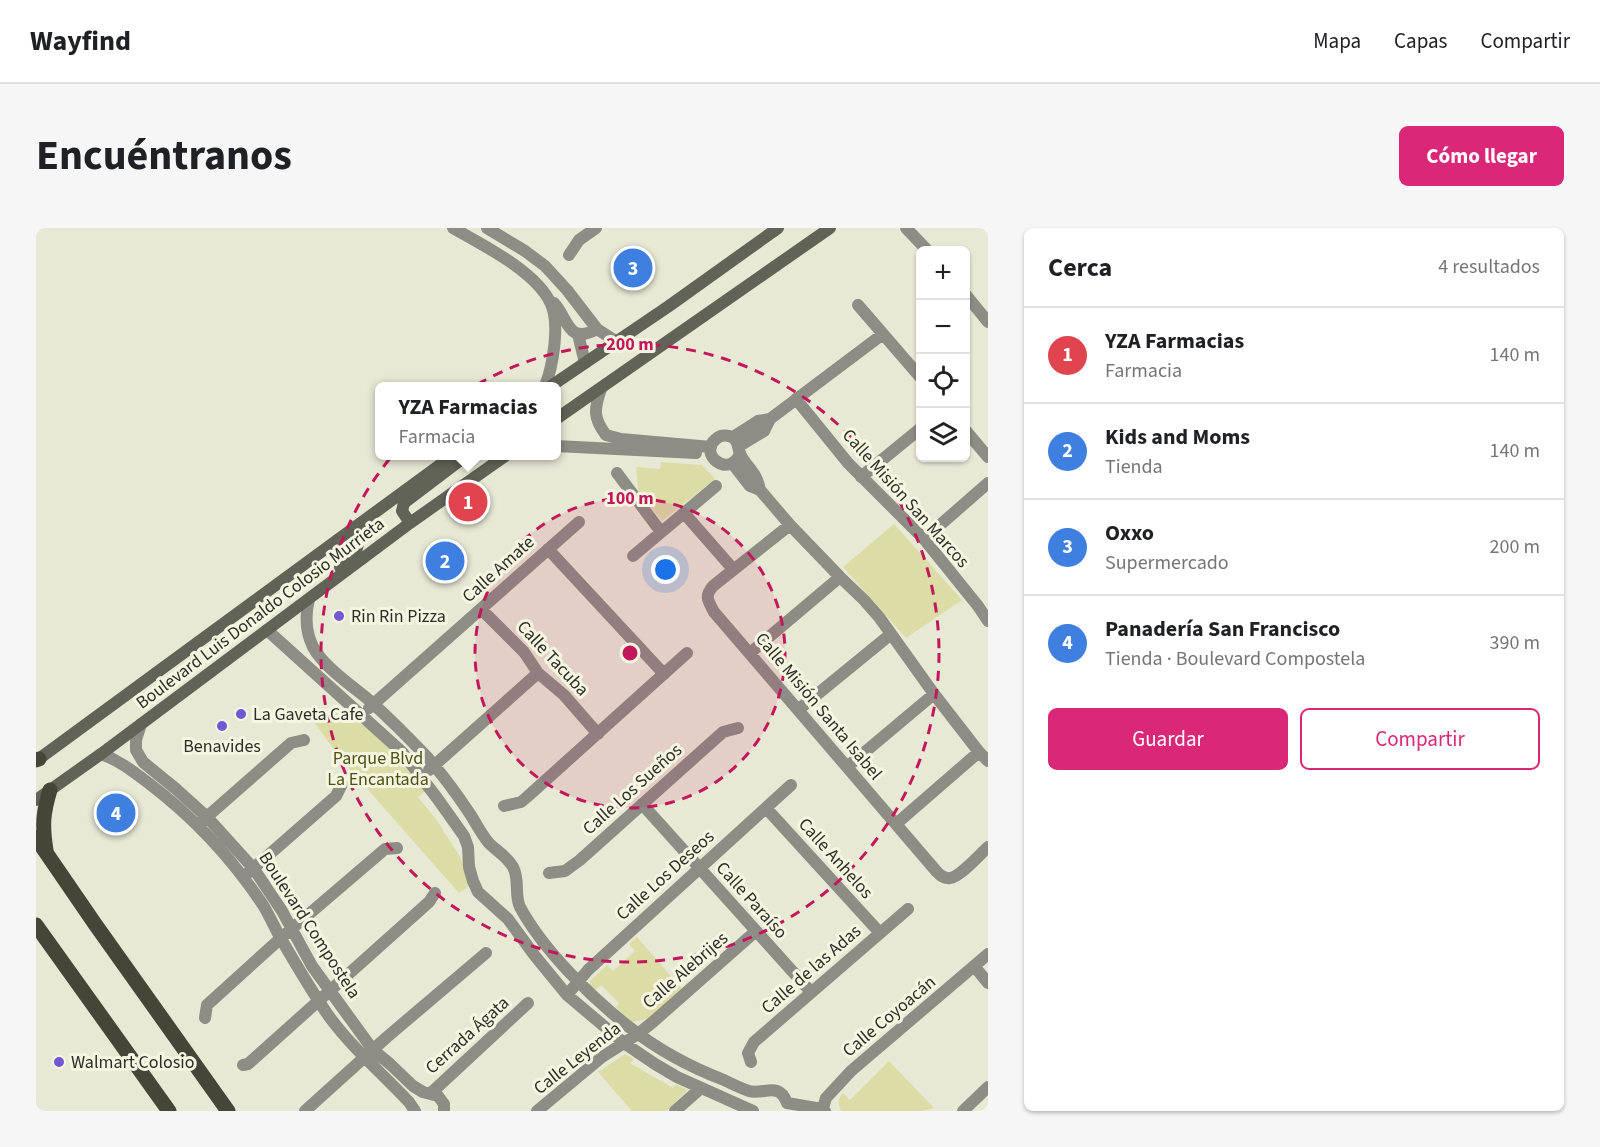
<!DOCTYPE html>
<html lang="es">
<head>
<meta charset="utf-8">
<style>
  body { margin:0; font-family:"Source Sans 3",sans-serif; background:#f6f6f6; color:#202124 }
  .controls { position:absolute; right:18px; top:18px; display:grid; overflow:hidden; border-radius:9px; box-shadow:0 2px 4px #0004 }
  .controls button { width:54px; height:54px; display:grid; place-items:center; padding:0; border:0; border-bottom:2px solid #e0e0e0; background:#fff; color:#202124; font:30px sans-serif }
  .you { position:absolute; left:630px; top:342px; width:21px; height:21px; margin:-15px; border:4px solid #fff; border-radius:50%; background:#1a73e8; box-shadow:0 0 0 9px #1a73e833 }
  .badge { display:grid; place-items:center; width:39px; height:39px; border-radius:50%; background:#db2777; color:#fff; font-size:20px; font-weight:700 }
  .pin { position:absolute; translate:-50% -50%; border:3px solid #fff; box-shadow:0 2px 6px #0006 }
  .popup { position:absolute; left:339px; top:154px; width:186px; height:78px; box-sizing:border-box; display:grid; place-content:center; border-radius:9px; background:#fff; filter:drop-shadow(0 2px 4px #0005); font-size:20px; white-space:nowrap; color:#757577 }
  .popup b { font-size:22px; color:#202124 }
  .popup::after { content:''; position:absolute; left:50%; top:100%; margin-left:-12px; border:12px solid transparent; border-top-color:#fff }
  .list { margin:0; padding:0; list-style:none }
  h2 { display:flex; justify-content:space-between; align-items:center; height:78px; margin:0; padding:0 24px; font-size:26px }
  h2 small { font-size:20px; font-weight:400; color:#757577 }
  .list li { display:grid; grid-template-columns:39px 1fr auto; gap:18px; align-items:center; box-sizing:border-box; height:96px; padding:0 24px; border-top:2px solid #e0e0e0 }
  .list b { display:block; font-size:22px; white-space:nowrap }
  .list p { margin:0; font-size:20px; white-space:nowrap; color:#757577 }
  .list em { font-size:20px; font-style:normal; color:#757577 }
  .actions { display:flex; gap:12px; padding:18px 24px }
  .actions a { flex:1; padding:14px 0; border:2px solid #db2777; border-radius:9px; text-align:center; font-size:21px; color:#db2777 }
  .actions .main { background:#db2777; color:#fff }
  .icon { flex:none; width:33px; height:33px; fill:none; stroke:currentColor; stroke-width:2; stroke-linecap:round; stroke-linejoin:round }
  .map { position:relative; flex:none; width:952px; height:883px; overflow:hidden; border-radius:9px }
  header { display:flex; align-items:center; gap:36px; box-sizing:border-box; height:84px; padding:0 30px; background:#fff; border-bottom:2px solid #e0e0e0 }
  header strong { font-size:28px }
  nav { display:flex; gap:33px; margin-inline-start:auto; font-size:21px }
  .intro { display:flex; align-items:center; justify-content:space-between; box-sizing:border-box; height:144px; padding:0 36px }
  h1 { margin:0; font-size:42px }
  .button { padding:15px 27px; border-radius:9px; background:#db2777; color:#fff; font-size:21px; font-weight:700 }
  main { display:flex; gap:36px; padding:0 36px }
  aside { flex:1; background:#fff; border-radius:9px; box-shadow:0 2px 4px #0004 }
  .map>svg:first-child { display:block }
</style>
</head>
<body>
<header>
<strong>Wayfind</strong>
<nav><a>Mapa</a><a>Capas</a><a>Compartir</a></nav>
</header>
<div class="intro"><h1>Encuéntranos</h1><a class="button">Cómo llegar</a></div>
<main>
<div class="map">
<svg width="952" height="883" viewBox="0 0 952 883">
  <rect width="100%" height="100%" fill="#e8e9d5"/>
  <path fill="#dbdca6" d="M 625,234 L 666,237 L 679,251 L 626,293 L 602,263 L 600,239 L 624,241 Z
    M 858,296 L 926,372 L 870,410 L 807,339 Z
    M 281,484 L 308,485 L 340,505 L 390,563 L 382,569 L 400,591 L 424,629 L 435,657 L 423,665 L 304,530 L 273,487 Z
    M 601,709 L 647,762 C 633,774 615,794 595,794 L 580,779 L 583,775 L 565,757 L 560,762 L 554,757 L 554,753 L 571,737 L 577,743 L 599,723 L 593,716 Z
    M 589,826 L 598,831 L 594,835 L 637,860 L 640,856 L 652,862 L 630,883 L 596,883 L 562,844 Z
    M 853,833 L 898,880 L 886,883 L 805,883 C 802,876 801,871 807,865 L 814,872 Z"/>
  <g fill="none" stroke-linecap="round" stroke-linejoin="round">
    <path stroke="#8d8d85" stroke-width="12" d="M 417,0 C 447,17 501,44 515,76 C 524,96 517,138 509,158
      M 451,0 L 489,23 L 509,38 L 531,62 L 561,101 L 581,114
      M 870,0 L 891,22
      M 533,27 L 543,12 L 560,0
      M 930,67 L 952,94
      M 518,75 C 533,92 532,117 561,101
      M 822,77 L 885,150
      M 542,106 L 549,135
      M 565,161 C 558,181 557,190 570,207 L 585,211 L 675,219
      M 760,171 L 812,235 L 888,311 L 942,378 L 952,393
      M 930,203 L 952,229
      M 697,209 L 722,193 L 734,191 L 847,106
      M 520,218 L 660,225
      M 703,218 L 728,203 L 734,191
      M 704,225 C 694,252 661,226 680,211 C 683,208 688,207 693,208 C 703,211 701,218 704,226 C 711,240 721,244 724,262
      M 696,235 L 714,258 L 724,262 L 754,297 L 804,349 L 828,372 L 843,389 L 898,466 L 943,524 L 952,533
      M 581,245 L 625,304
      M 825,249 L 885,200
      M 648,285 L 697,341
      M 754,297 L 677,358 C 668,369 672,372 678,384 L 901,644 C 904,647 908,651 914,650 C 924,649 944,626 952,619
      M 888,311 L 952,255
      M 512,321 L 628,446
      M 597,328 L 680,258
      M 273,371 C 269,388 269,403 277,419 C 288,439 315,457 333,472 C 353,490 372,509 391,529 C 406,546 420,565 432,583 C 439,593 444,604 452,614 C 460,623 470,627 477,639 C 484,652 478,666 484,679 C 507,722 555,769 593,799 C 621,821 654,839 688,852 C 696,856 704,860 713,863 C 728,867 743,853 751,875 L 786,881 L 789,883
      M 445,381 L 488,424 L 502,445 L 528,467 L 562,506
      M 231,402 L 366,524 L 401,570 L 428,608 L 432,619 L 433,639 L 437,653 L 442,664 L 472,691 L 499,728 L 531,767 L 588,815 L 619,836 L 641,849 L 717,883
      M 714,425 L 804,349
      M 333,480 L 543,294
      M 762,482 L 855,406
      M 105,496 L 100,512 L 100,522 L 107,534 L 140,561 L 171,589 L 218,641 L 246,683 L 276,738 L 337,822 L 354,836 L 377,858 L 387,864 L 402,868 L 408,876 L 408,883
      M 65,526 C 85,533 99,545 115,557 C 158,590 197,632 227,677 C 233,687 238,698 244,709 C 259,735 275,762 292,787 C 315,819 346,845 373,874 L 379,883
      M 811,539 L 898,466
      M 393,542 L 502,445
      M 606,576 L 775,764
      M 468,578 L 485,574 L 491,569 L 651,425
      M 730,580 L 844,705
      M 165,594 L 255,515 L 268,512
      M 860,596 L 943,524
      M 212,645 L 300,568 L 306,556
      M 513,645 L 529,643 L 544,632 L 687,504 L 702,500
      M 938,738 L 952,755
      M 531,767 L 552,742 L 755,557
      M 169,790 L 171,777 L 245,710 L 349,621 L 361,620
      M 715,834 L 712,825 L 718,814 L 872,681
      M 207,837 L 212,836 L 393,674 L 399,665
      M 394,866 L 492,775
      M 269,883 L 351,809 L 450,725
      M 501,883 L 566,829 L 602,806 L 618,793 L 720,703
      M 639,883 L 665,860
      M 786,883 L 790,870 L 815,843 L 952,726
      M 927,883 L 952,859"/>
    <path stroke="#626357" stroke-width="12" d="M 515,158 L 633,78 L 742,0
      M 520,191 L 794,0
      M 374,295 L 366,283 L 368,275 L 430,228
      M 304,339 C 319,326 328,319 318,299
      M 0,533 L 416,228
      M 0,572 L 65,526 L 374,295 L 469,228"/>
    <path stroke="#454538" stroke-width="15" d="M 0,532 L 3,531
      M 0,610 L 59,696 L 192,883
      M 10,622 C 6,597 7,585 14,562
      M 0,697 L 133,883"/>
  </g>
  <circle cx="594" cy="425" r="155" fill="#c2185b" fill-opacity=".12"/>
  <g fill="none" stroke="#c2185b" stroke-width="3" stroke-dasharray="10 8">
    <circle cx="594" cy="425" r="155"/>
    <circle cx="594" cy="425" r="309"/>
  </g>
  <g fill="#7259d3" stroke="#f5f6e2" stroke-width="2">
    <circle cx="303" cy="388" r="6"/>
    <circle cx="205" cy="486" r="6"/>
    <circle cx="186" cy="498" r="6"/>
    <circle cx="23" cy="834" r="6"/>
  </g>
  <g text-anchor="middle" stroke-width="6" stroke-linejoin="round" paint-order="stroke">
    <g font-size="18" fill="#2e2e27" stroke="#f5f6e2">
      <text transform="translate(870 270) rotate(48)" y="6">Calle Misión San Marcos</text>
      <text transform="translate(462 341) rotate(-42)" y="6">Calle Amate</text>
      <text transform="translate(224 385) rotate(-37)" y="6">Boulevard Luis Donaldo Colosio Murrieta</text>
      <text transform="translate(517 430) rotate(47)" y="6">Calle Tacuba</text>
      <text transform="translate(783 478) rotate(50)" y="6">Calle Misión Santa Isabel</text>
      <text transform="translate(596 561) rotate(-42)" y="6">Calle Los Sueños</text>
      <text transform="translate(800 630) rotate(48)" y="6">Calle Anhelos</text>
      <text transform="translate(629 647) rotate(-42)" y="6">Calle Los Deseos</text>
      <text transform="translate(716 672) rotate(48)" y="6">Calle Paraíso</text>
      <text transform="translate(274 697) rotate(57)" y="6">Boulevard Compostela</text>
      <text transform="translate(775 741) rotate(-41)" y="6">Calle de las Adas</text>
      <text transform="translate(649 742) rotate(-41)" y="6">Calle Alebrijes</text>
      <text transform="translate(853 788) rotate(-40)" y="6">Calle Coyoacán</text>
      <text transform="translate(431 807) rotate(-42)" y="6">Cerrada Ágata</text>
      <text transform="translate(541 830) rotate(-38)" y="6">Calle Leyenda</text>
    </g>
    <g font-size="18" fill="#2e2e27" stroke="#f5f6e2" text-anchor="start">
      <text x="315" y="394">Rin Rin Pizza</text>
      <text x="217" y="492">La Gaveta Cafe</text>
      <text x="186" y="524" text-anchor="middle">Benavides</text>
      <text x="35" y="840">Walmart Colosio</text>
    </g>
    <g font-size="18" fill="#4f4e13" stroke="#f5f6e2">
      <text x="342" y="536">Parque Blvd<tspan x="342" dy="21">La Encantada</tspan></text>
    </g>
  </g>
  <circle cx="594" cy="425" r="9" fill="#c2185b" stroke="#f5f6e2" stroke-width="3"/>
  <g font-size="18" text-anchor="middle" font-weight="bold" fill="#c2185b" stroke="#f5f6e2" stroke-width="6" stroke-linejoin="round" paint-order="stroke">
    <text x="594" y="122">200 m</text>
    <text x="594" y="276">100 m</text>
  </g>
</svg>
<div class="controls">
<button>+</button>
<button>−</button>
<button><svg class="icon" aria-label="locate" viewBox="0 0 24 24"><circle cx="12" cy="12" r="6"/><path d="M12 2v4M12 18v4M2 12h4M18 12h4"/></svg></button>
<button><svg class="icon" aria-label="layers" viewBox="0 0 24 24"><path d="M12 4l9 5-9 5-9-5zM3 14l9 5 9-5"/></svg></button>
</div>
<div class="you"></div>
<div class="pin badge" style="left:432px;top:274px;background:#e0444e">1</div>
<div class="popup"><b>YZA Farmacias</b>Farmacia</div>
<div class="pin badge" style="left:409px;top:333px;background:#3f7fe0">2</div>
<div class="pin badge" style="left:597px;top:40px;background:#3f7fe0">3</div>
<div class="pin badge" style="left:80px;top:585px;background:#3f7fe0">4</div>
</div>
<aside>
<h2>Cerca<small>4 resultados</small></h2>
<ul class="list">
<li><span class="badge" style="background:#e0444e">1</span><div><b>YZA Farmacias</b><p>Farmacia</p></div><em>140 m</em></li>
<li><span class="badge" style="background:#3f7fe0">2</span><div><b>Kids and Moms</b><p>Tienda</p></div><em>140 m</em></li>
<li><span class="badge" style="background:#3f7fe0">3</span><div><b>Oxxo</b><p>Supermercado</p></div><em>200 m</em></li>
<li><span class="badge" style="background:#3f7fe0">4</span><div><b>Panadería San Francisco</b><p>Tienda · Boulevard Compostela</p></div><em>390 m</em></li>
</ul>
<div class="actions"><a class="main">Guardar</a><a>Compartir</a></div>
</aside>
</main>
</body>
</html>
